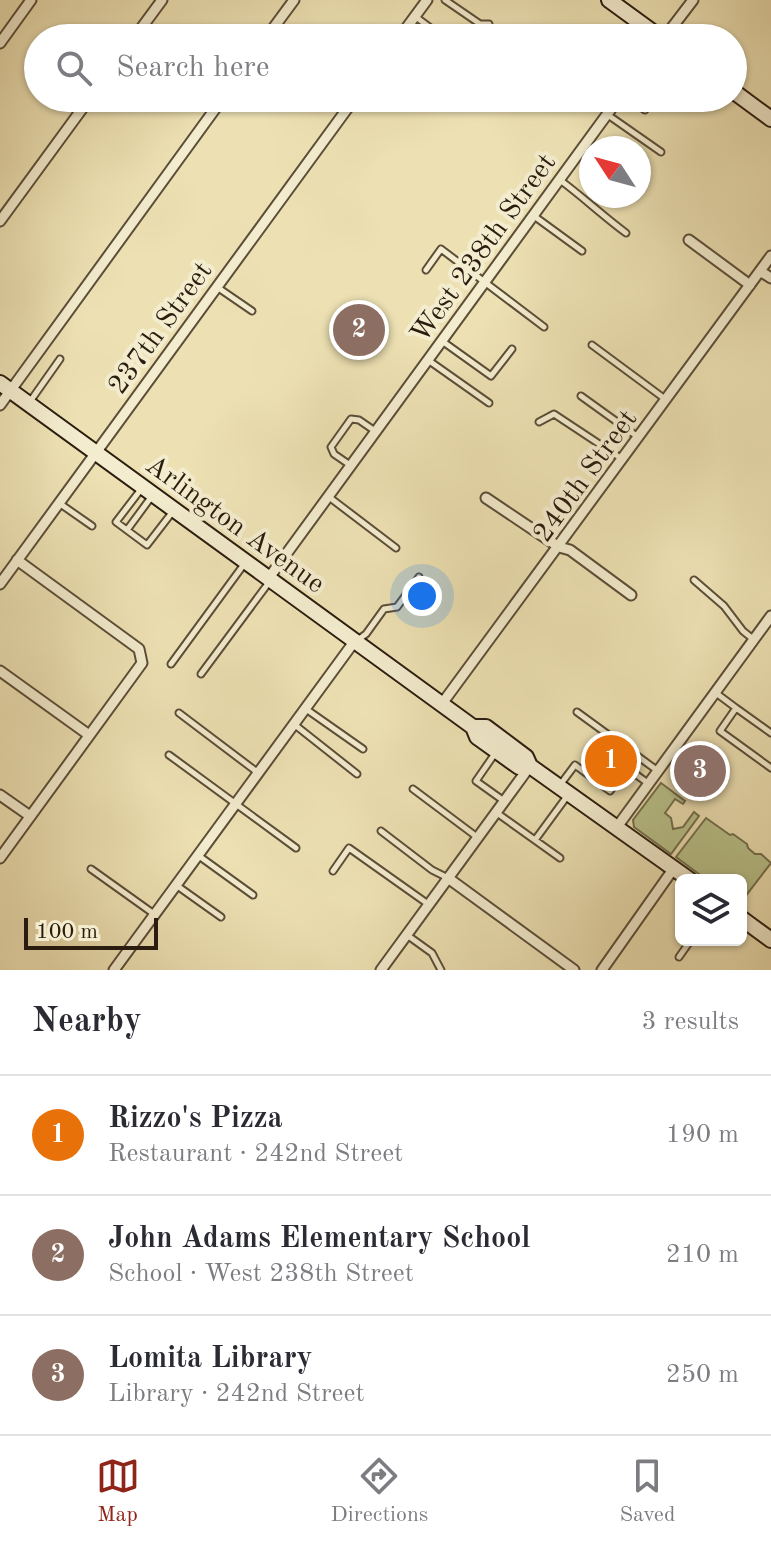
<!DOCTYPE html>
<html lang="en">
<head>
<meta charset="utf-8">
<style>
  body { margin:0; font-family:"Old Standard TT",serif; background:#f2f2f3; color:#2b2b33 }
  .controls { position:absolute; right:24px; bottom:24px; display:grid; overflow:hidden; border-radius:12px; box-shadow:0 2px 6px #0004 }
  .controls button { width:72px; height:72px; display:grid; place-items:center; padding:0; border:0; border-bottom:2px solid #e1e1e2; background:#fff; color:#2b2b33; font:40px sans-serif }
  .compass { position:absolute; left:579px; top:136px; width:72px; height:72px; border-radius:50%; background:#fff; box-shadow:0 2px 6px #0004; rotate:306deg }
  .scale { position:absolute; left:24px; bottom:20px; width:134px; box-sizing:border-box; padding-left:8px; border:4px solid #2a1c0f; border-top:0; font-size:22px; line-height:28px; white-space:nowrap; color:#2a1c0f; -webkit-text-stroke:6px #f3ecce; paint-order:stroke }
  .you { position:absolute; left:422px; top:596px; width:28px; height:28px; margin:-20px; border:6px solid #fff; border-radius:50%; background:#1a73e8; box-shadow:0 0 0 12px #1a73e833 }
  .badge { display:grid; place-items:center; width:52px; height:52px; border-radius:50%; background:#8f2418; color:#fff; font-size:26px; font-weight:700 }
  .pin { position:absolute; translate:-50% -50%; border:4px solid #fff; box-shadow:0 2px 8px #0006 }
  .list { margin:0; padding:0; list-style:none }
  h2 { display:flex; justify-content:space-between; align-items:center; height:104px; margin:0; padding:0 32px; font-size:34px }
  h2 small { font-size:26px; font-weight:400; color:#7c7c81 }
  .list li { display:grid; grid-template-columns:52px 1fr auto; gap:24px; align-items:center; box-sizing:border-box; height:120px; padding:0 32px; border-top:2px solid #e1e1e2 }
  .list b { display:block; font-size:30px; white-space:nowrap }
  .list p { margin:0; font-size:26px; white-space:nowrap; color:#7c7c81 }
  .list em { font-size:26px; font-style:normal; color:#7c7c81 }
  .icon { flex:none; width:44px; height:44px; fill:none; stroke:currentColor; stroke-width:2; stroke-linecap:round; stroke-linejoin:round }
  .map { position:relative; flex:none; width:771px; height:970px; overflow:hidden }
  .search { position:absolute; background:#fff; box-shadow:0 2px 6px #0004; left:24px; right:24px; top:24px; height:88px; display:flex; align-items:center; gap:20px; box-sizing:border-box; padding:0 28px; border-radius:44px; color:#7c7c81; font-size:30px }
  .sheet { height:464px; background:#fff }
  nav { display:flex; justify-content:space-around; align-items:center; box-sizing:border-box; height:112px; border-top:2px solid #e1e1e2; background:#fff; font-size:22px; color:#7c7c81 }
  nav a { display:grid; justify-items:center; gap:4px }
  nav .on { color:#8f2418 }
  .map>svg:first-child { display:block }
</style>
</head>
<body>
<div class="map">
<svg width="771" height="970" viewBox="0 0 771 970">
  <rect width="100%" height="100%" fill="#ede1b3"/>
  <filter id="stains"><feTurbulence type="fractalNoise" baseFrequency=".0025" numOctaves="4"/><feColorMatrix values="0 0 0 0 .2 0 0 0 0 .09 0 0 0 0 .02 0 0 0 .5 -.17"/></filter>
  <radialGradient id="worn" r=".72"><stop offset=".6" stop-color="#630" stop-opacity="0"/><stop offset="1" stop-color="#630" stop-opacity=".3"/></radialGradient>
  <path fill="#b9c28b" stroke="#726f4d" stroke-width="2" d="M 661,783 L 685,801 L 683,804 L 675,799 L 665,813 L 671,818 L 673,829 L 683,827 L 694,812 L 699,816 L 671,854 L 634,827 L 633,820 Z
    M 706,818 L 730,835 L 733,834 L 747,844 L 748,848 L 755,854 L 761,854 L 771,863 L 741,902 L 741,880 L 707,880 L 676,857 Z"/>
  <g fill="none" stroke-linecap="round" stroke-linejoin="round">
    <defs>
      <path id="lane" d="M 445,0 L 480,24 L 489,24
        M 416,17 L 444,38
        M 628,98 L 645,110
        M 608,115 L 661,152
        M 560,180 C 583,197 603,216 626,233
        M 534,216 L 582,251
        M 426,270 L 441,249 L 544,327
        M 217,287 L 252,311
        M 442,341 L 491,376 L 512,349
        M 592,345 L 665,399
        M 428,360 L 489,403
        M 581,396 L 638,437
        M 29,403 L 60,359
        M 539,422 L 554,414 L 622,459
        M 350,465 L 334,454 L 331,447 L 351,419 L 359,420 L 375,431
        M 142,488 L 116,522 L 147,545 L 174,510
        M 329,497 L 396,548
        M 59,503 L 92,526
        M 127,530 L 152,496
        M 694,580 L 724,606 L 743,631 L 753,639
        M 359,639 L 366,634 L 384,609 L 397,607 L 419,577
        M 171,664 L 245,563
        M 201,674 L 270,581
        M 716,693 L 736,708 L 720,731 L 771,768
        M 736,708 L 771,733
        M 306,709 L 363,749
        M 179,713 L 257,772
        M 295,725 L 357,774
        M 496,752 L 476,781 L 504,801
        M 169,755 L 296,848
        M 636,755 L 658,771
        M 627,768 L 649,784
        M 560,785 L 575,765 L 610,791 L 636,755 L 577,712
        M 413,789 L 477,837
        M 497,813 L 560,858
        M 381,831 L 432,870 L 448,878
        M 535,840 L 568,795
        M 199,856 L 253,895
        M 91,869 L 154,914
        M 333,871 L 349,848 L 428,904
        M 176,885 L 221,917
        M 407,935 L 432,953 L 441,970
        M 679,957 L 691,940"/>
      <path id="street" d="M 134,38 L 162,0
        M 266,38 L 294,0
        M 399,38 L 427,0
        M 664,38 L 693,0
        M 0,43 L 31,0
        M 0,221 L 90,98
        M 689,240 L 750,285
        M 760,271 L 771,278
        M 0,405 L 223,98
        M 486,498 L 559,547 L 570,550 L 631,595
        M 268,579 L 619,98
        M 0,584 L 355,98
        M 0,671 L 89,735
        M 441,705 L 771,256
        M 0,795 L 30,816
        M 617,827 L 771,616
        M 0,858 L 142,663 L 139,649 L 17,560
        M 448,878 L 574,970
        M 114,970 L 354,642
        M 381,970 L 530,766
        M 602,970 L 674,868"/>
      <path id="secondary" d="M 609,0 L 661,38
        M 733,91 L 771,119
        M 0,383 L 473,727 L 477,737 L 519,767 L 530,766
        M 473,727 L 486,727 L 526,757 L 530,766 L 690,880
        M 741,918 L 771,940"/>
    </defs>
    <use href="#lane" stroke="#5b4d38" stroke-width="9"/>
    <use href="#street" stroke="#5b4d38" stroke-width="13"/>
    <use href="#secondary" stroke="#2a1c0f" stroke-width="18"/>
    <use href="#lane" stroke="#f3ecce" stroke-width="5"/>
    <use href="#street" stroke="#f3ecce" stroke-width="9"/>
    <use href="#secondary" stroke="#f3ecce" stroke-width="14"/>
  </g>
  <g text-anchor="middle" stroke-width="8" stroke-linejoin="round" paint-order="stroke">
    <g font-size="28" fill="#2a1c0f" stroke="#f3ecce">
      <text transform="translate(482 247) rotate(-54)" y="10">West 238th Street</text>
      <text transform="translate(159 327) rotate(-54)" y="10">237th Street</text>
      <text transform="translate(584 475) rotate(-54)" y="10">240th Street</text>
      <text transform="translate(236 523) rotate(36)" y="10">Arlington Avenue</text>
    </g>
  </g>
  <rect width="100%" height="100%" filter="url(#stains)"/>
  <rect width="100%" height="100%" fill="url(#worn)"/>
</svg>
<div class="controls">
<button><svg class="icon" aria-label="layers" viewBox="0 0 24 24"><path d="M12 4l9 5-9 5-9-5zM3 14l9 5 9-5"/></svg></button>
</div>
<svg class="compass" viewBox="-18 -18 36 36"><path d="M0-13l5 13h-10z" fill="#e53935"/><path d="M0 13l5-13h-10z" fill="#7c7c81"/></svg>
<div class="scale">100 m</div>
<div class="you"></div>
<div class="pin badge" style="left:611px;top:761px;background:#e8710a">1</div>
<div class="pin badge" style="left:359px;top:330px;background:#8d6e63">2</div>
<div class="pin badge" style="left:700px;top:771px;background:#8d6e63">3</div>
<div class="search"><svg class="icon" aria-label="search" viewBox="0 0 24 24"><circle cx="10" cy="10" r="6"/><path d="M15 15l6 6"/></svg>Search here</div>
</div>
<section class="sheet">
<h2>Nearby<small>3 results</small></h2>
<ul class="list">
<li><span class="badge" style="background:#e8710a">1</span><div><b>Rizzo's Pizza</b><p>Restaurant · 242nd Street</p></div><em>190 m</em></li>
<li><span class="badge" style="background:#8d6e63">2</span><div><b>John Adams Elementary School</b><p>School · West 238th Street</p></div><em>210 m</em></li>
<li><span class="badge" style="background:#8d6e63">3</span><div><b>Lomita Library</b><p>Library · 242nd Street</p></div><em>250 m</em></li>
</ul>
</section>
<nav>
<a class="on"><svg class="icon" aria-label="map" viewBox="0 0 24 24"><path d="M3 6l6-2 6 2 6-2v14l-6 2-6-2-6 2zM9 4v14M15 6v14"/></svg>Map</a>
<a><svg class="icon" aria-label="directions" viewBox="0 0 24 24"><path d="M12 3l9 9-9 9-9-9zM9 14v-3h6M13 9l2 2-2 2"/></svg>Directions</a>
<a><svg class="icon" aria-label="saved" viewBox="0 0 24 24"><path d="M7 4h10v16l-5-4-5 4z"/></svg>Saved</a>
</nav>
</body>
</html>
